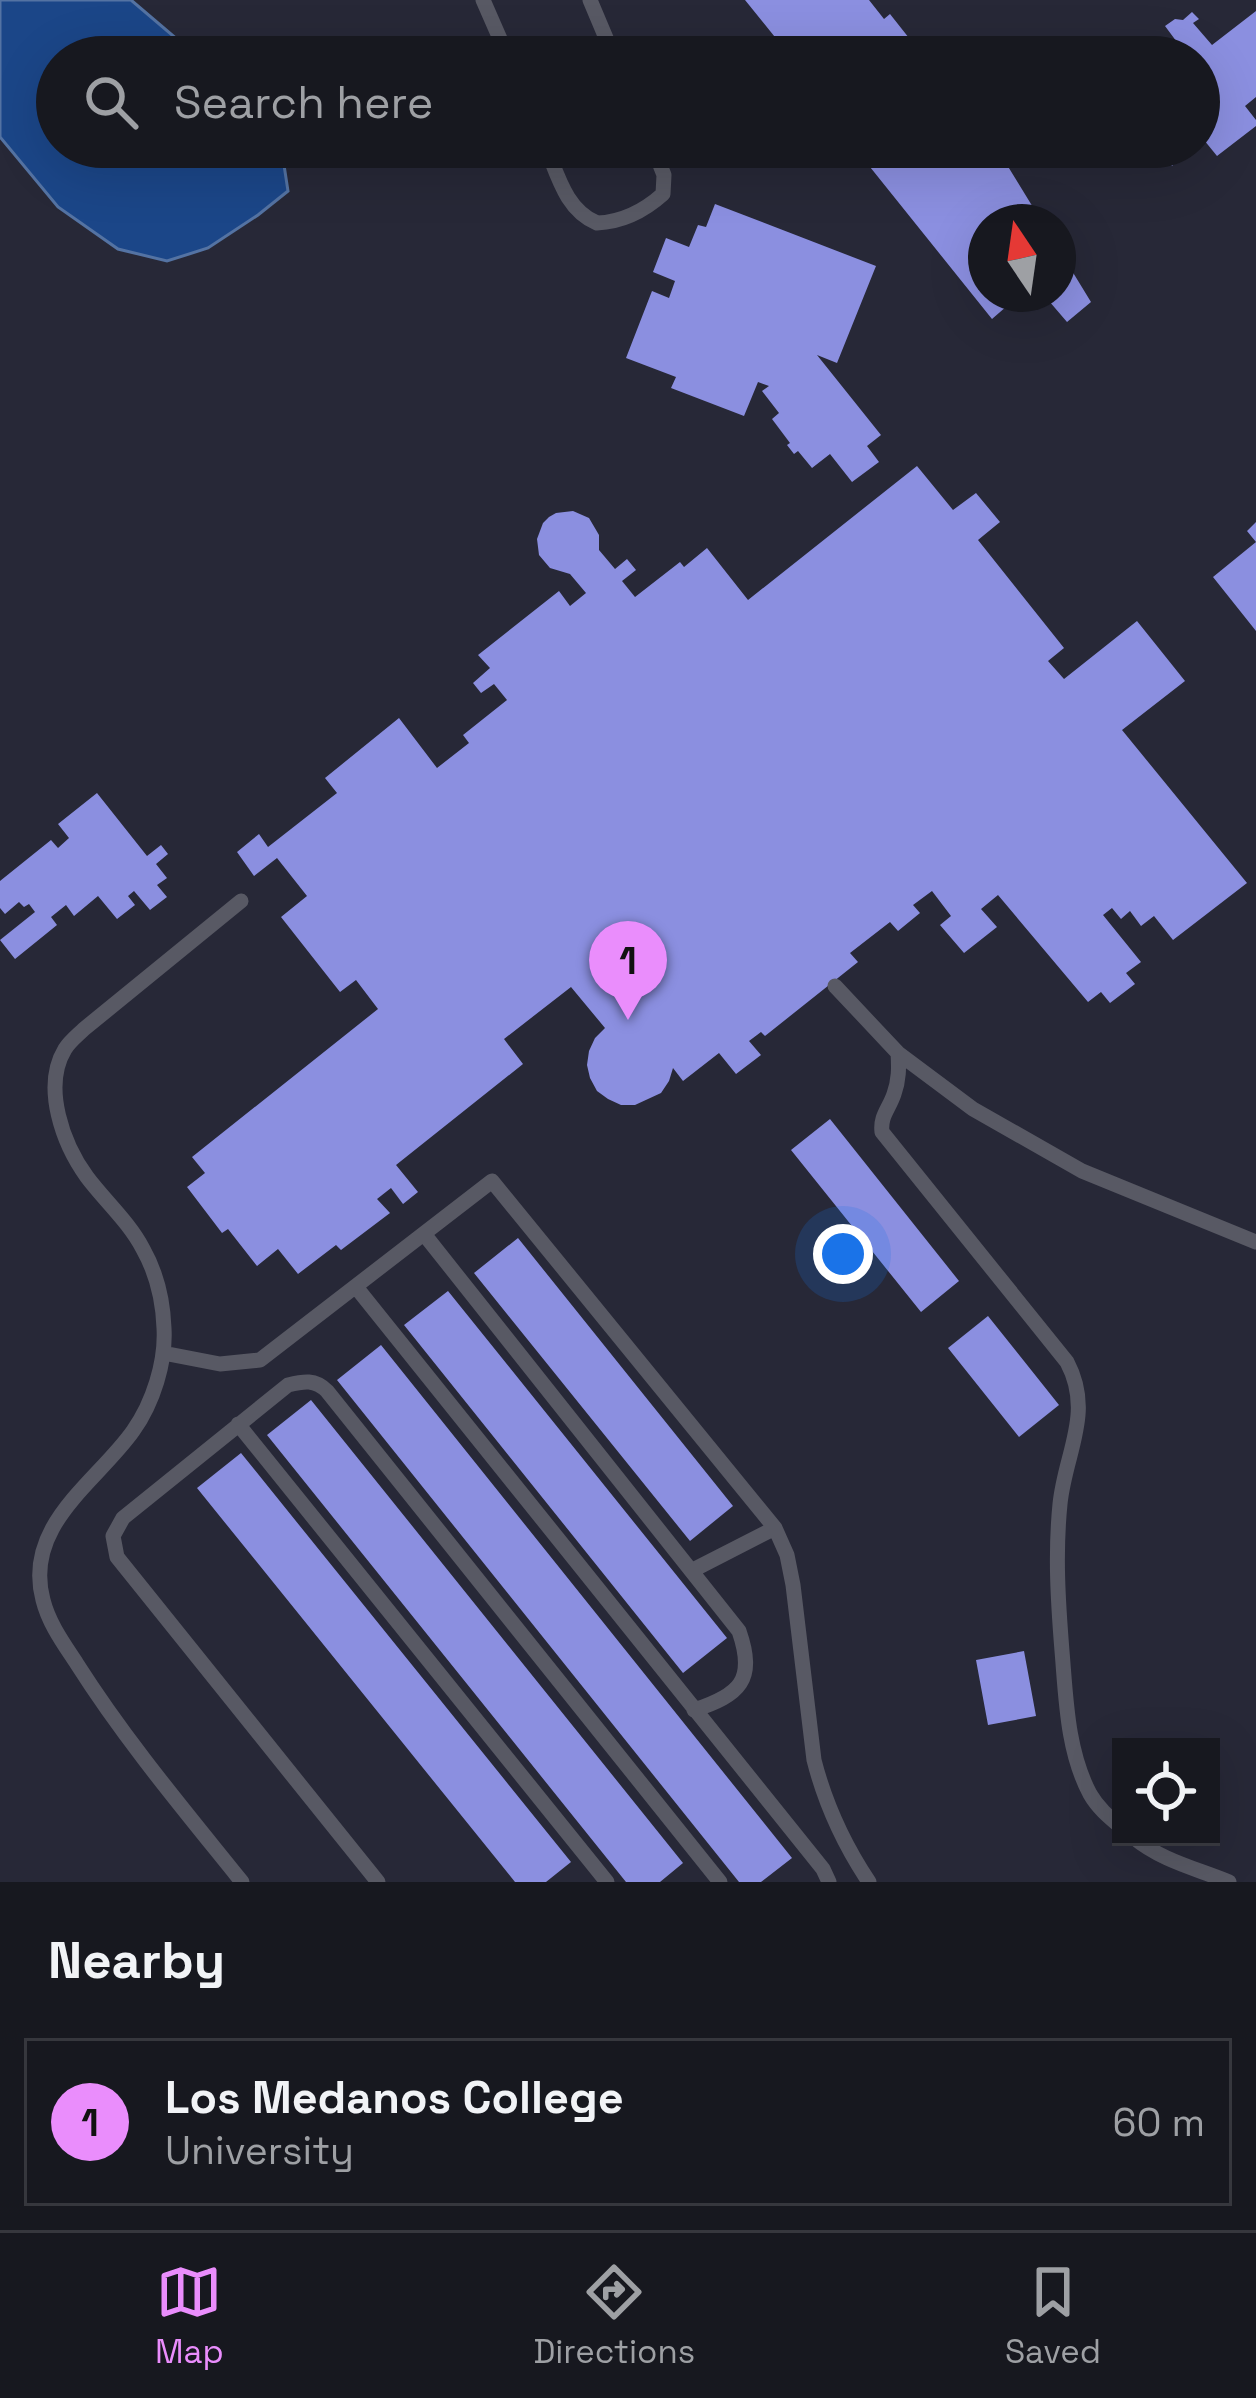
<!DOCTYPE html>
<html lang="en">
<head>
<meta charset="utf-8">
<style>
  body { margin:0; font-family:"Space Grotesk",sans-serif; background:#202128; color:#f1f3f6 }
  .controls { position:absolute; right:36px; bottom:36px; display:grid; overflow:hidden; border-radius:0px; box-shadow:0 12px 48px #0002 }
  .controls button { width:108px; height:108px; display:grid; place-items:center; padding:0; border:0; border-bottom:3px solid #36373d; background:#17181f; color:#f1f3f6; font:60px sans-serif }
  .compass { position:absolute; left:968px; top:204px; width:108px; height:108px; border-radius:50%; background:#17181f; box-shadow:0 12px 48px #0002; rotate:347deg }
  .you { position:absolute; left:843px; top:1254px; width:42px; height:42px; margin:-30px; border:9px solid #fff; border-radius:50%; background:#1a73e8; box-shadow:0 0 0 18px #1a73e833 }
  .badge { display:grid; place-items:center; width:78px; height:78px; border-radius:50%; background:#ea8dfc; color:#111; font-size:39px; font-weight:700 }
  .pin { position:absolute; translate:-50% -99px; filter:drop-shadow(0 3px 6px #0008) }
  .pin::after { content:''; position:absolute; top:63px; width:42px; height:36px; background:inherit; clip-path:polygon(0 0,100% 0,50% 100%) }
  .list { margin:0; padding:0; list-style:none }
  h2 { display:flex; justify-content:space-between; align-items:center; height:156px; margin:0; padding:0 48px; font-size:51px }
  h2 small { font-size:39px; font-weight:400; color:#9ea0a4 }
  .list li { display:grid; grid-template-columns:78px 1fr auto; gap:36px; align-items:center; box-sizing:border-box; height:168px; margin:0 24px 24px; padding:0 24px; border:3px solid #36373d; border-radius:0px }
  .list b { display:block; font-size:45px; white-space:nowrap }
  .list p { margin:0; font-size:39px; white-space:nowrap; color:#9ea0a4 }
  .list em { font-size:39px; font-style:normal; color:#9ea0a4 }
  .icon { flex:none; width:66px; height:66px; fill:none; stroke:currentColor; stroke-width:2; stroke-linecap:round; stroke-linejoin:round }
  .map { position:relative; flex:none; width:1256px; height:1882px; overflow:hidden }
  .search { position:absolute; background:#17181f; box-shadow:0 12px 48px #0002; left:36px; right:36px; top:36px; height:132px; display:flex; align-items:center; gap:30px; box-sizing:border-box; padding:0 42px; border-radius:66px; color:#9ea0a4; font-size:45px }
  .sheet { height:348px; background:#17181f }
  nav { display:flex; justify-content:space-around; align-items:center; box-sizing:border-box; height:168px; border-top:3px solid #36373d; background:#17181f; font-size:33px; color:#9ea0a4 }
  nav a { display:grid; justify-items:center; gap:6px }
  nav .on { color:#ea8dfc }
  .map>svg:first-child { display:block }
</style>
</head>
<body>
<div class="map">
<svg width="1256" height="1882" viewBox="0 0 1256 1882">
  <rect width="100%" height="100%" fill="#1f2029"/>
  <path fill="#272837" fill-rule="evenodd" d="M 0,0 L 1256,0 L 1256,1882 L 0,1882 ZM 57,57 L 1199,57 L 1199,147 L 57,147 ZM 986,222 L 1058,222 L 1058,294 L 986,294 ZM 1121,1747 L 1211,1747 L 1211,1837 L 1121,1837 Z"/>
  <path fill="#1b4688" stroke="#5473a3" stroke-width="3" d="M 0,0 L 131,0 L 198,57 L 57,57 L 57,147 L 275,147 L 284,165 L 288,191 L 258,215 L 208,248 L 167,261 L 118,249 L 58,207 L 0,137 Z"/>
  <path fill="#8b8fe0" d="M 745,0 L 869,0 L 884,19 L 890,14 L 924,57 L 791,57 Z
    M 1256,11 L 1256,97 L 1245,106 L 1256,120 L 1256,126 L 1217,156 L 1204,140 L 1199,143 L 1199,57 L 1188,57 L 1165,26 L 1175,19 L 1183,20 L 1192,12 L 1199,19 L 1193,23 L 1212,45 Z
    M 854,147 L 996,147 L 1042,222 L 986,222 L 986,294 L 1021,294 L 992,319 Z
    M 1157,147 L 1195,147 L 1172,166 Z
    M 715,204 L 876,266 L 837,363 L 817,355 L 881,435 L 867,446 L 879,462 L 852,482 L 830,454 L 812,468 L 798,451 L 794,454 L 787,445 L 790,443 L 772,419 L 779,413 L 762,391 L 769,386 L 758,382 L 744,416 L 671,388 L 676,377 L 626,358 L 652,291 L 669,298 L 675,281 L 653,272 L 666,238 L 689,247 L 698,225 L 706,227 Z
    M 1058,248 L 1091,302 L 1067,322 L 1043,294 L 1058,294 Z
    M 917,466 L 953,510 L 976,493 L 1000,522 L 978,540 L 1064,648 L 1048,661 L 1064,679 L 1137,621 L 1185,681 L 1122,730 L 1247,883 L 1173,940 L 1154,916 L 1141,926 L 1130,911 L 1121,919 L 1112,908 L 1103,915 L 1141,962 L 1126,973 L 1135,984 L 1110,1003 L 1101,992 L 1088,1002 L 998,895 L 981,909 L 997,927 L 964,953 L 940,925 L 951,916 L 932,891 L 913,905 L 920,913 L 898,931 L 890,922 L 850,953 L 858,962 L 765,1036 L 761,1032 L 749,1041 L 761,1055 L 736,1074 L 719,1053 L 683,1081 L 673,1068 L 669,1081 L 661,1093 L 635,1105 L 621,1105 L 608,1099 L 597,1091 L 590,1078 L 587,1065 L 589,1051 L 595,1038 L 605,1028 L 571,987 L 504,1039 L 523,1064 L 396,1165 L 418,1192 L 403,1204 L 391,1188 L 377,1199 L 390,1213 L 341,1250 L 336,1245 L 298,1274 L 278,1249 L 257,1266 L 228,1229 L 222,1233 L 187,1187 L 205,1173 L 192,1157 L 378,1009 L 356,980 L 340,992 L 281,917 L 307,896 L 277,858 L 254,876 L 237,852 L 259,834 L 268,847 L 337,793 L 325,778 L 399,718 L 437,768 L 469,743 L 463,735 L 507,700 L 494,684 L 481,693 L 473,683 L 490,668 L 478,655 L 559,591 L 570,606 L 586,593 L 570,574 L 550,568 L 539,555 L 537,539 L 543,523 L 549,517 L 556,513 L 573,511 L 589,518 L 599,535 L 599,550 L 615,569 L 627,559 L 636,570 L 622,581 L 635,597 L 680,562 L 684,567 L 707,548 L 748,600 Z
    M 1256,522 L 1256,631 L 1213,577 L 1256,542 L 1247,531 Z
    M 97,793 L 147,856 L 161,845 L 168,854 L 156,864 L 167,878 L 157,885 L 167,897 L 150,910 L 134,891 L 128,896 L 135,905 L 117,919 L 98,896 L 74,916 L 66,905 L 51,917 L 57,925 L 15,959 L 0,940 L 35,912 L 29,904 L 24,907 L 19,902 L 5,914 L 0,908 L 0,881 L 51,840 L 58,848 L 69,838 L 58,824 Z
    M 830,1119 L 959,1281 L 921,1312 L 791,1150 Z
    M 518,1238 L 733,1506 L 690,1541 L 474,1273 Z
    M 448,1291 L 727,1638 L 683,1673 L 404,1325 Z
    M 988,1316 L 1059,1405 L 1019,1437 L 948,1348 Z
    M 381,1345 L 792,1858 L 761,1882 L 739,1882 L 337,1380 Z
    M 311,1400 L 683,1863 L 660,1882 L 626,1882 L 267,1435 Z
    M 241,1453 L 571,1862 L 546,1882 L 515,1882 L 197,1488 Z
    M 1024,1651 L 1036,1716 L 988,1725 L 976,1660 Z"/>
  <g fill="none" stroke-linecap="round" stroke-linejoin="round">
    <path stroke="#585964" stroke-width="15" d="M 483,0 L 508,57
      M 590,0 L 614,57
      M 546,147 C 558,176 566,210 597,223 C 623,222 644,211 663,194 L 664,175 L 653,147
      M 241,901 L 84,1029 C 78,1035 70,1041 65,1049 C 42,1087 63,1144 87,1177 C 105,1201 129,1222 143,1249 C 156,1272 163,1301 164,1328 C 166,1362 153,1403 133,1431 C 97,1482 23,1525 43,1600 C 49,1624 64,1644 77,1664 C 126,1741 185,1811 242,1882
      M 835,986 L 898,1053 L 973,1109 L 1082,1171 L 1256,1242
      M 898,1053 C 899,1068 899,1080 894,1094 C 889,1109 880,1116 882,1132 L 1067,1362 C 1094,1413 1065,1453 1060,1504 C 1055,1554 1058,1601 1062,1651 C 1066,1698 1067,1751 1090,1794 C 1098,1808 1109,1817 1121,1827
      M 424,1234 L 739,1631 C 756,1680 740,1695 694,1710
      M 356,1287 L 823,1869 L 829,1882
      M 163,1353 L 220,1364 L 260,1360 L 492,1181 L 775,1528 L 787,1555 L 793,1585 L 814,1760 C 825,1803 845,1846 869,1882
      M 238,1424 L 607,1882
      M 693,1570 L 775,1528
      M 1133,1837 C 1162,1861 1195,1868 1229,1882
      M 378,1882 L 117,1557 L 113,1536 L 123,1518 L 288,1385 C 304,1381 315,1379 327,1391 L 720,1882"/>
  </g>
</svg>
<div class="controls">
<button><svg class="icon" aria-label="locate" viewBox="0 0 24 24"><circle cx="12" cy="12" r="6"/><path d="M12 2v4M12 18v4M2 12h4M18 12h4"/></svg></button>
</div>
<svg class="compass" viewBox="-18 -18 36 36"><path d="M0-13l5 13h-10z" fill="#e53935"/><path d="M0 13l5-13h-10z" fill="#9ea0a4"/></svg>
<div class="you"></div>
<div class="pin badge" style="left:628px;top:1020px">1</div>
<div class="search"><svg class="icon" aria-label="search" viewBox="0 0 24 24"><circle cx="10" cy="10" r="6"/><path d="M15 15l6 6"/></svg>Search here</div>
</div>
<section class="sheet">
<h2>Nearby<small></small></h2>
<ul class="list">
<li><span class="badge">1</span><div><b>Los Medanos College</b><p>University</p></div><em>60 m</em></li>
</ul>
</section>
<nav>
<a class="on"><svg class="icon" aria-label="map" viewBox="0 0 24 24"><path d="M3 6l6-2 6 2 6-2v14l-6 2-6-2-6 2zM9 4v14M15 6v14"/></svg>Map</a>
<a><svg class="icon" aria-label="directions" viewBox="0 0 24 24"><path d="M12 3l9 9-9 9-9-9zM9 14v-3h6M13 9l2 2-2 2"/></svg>Directions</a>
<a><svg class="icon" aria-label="saved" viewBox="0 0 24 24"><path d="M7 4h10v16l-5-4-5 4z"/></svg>Saved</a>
</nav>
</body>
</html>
